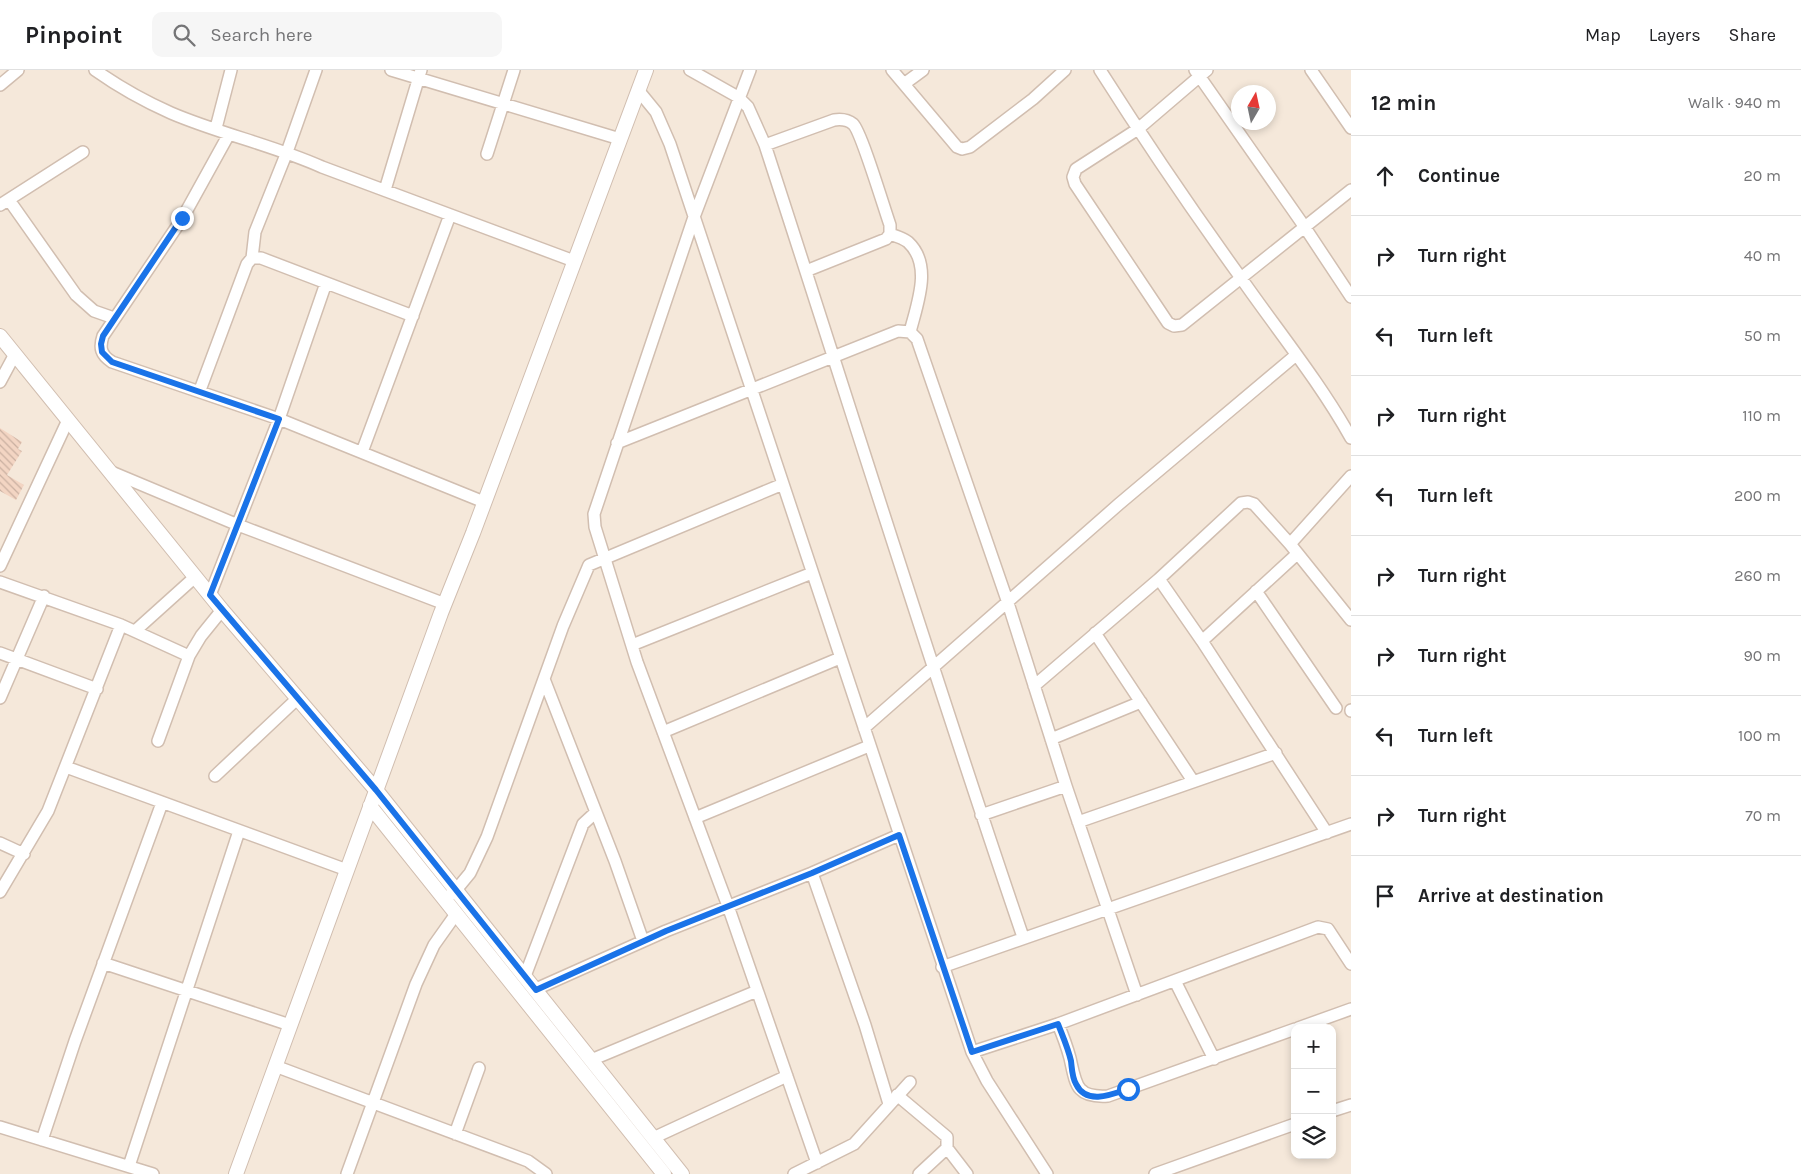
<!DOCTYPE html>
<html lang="en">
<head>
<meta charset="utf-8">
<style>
  body { margin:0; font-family:Karla,sans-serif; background:#f6f6f6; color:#202124 }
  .controls { position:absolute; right:15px; bottom:15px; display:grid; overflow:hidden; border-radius:10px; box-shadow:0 2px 8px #0003 }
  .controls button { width:45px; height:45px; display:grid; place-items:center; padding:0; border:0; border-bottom:1px solid #e0e0e0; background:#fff; color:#202124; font:25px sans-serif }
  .compass { position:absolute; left:1231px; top:15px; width:45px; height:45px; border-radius:50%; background:#fff; box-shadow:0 2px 8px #0003; rotate:9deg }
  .stop { position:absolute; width:15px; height:15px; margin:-11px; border:4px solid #1a73e8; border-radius:50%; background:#fff }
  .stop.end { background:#1a73e8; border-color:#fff; box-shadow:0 1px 5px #0008 }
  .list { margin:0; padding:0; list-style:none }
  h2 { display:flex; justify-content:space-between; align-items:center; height:65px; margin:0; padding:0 20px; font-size:21px }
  h2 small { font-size:16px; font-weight:400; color:#757577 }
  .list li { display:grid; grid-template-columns:32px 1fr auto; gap:15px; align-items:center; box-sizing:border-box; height:80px; padding:0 20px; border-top:1px solid #e0e0e0 }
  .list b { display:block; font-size:19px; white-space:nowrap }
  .list em { font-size:16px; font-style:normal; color:#757577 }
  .icon { flex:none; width:28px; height:28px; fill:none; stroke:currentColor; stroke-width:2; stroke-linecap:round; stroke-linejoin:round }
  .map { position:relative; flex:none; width:1351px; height:1104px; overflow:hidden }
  header { display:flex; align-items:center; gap:30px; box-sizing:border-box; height:70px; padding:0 25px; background:#fff; border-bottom:1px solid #e0e0e0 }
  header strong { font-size:24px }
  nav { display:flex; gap:28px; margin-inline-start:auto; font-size:18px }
  .search { width:350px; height:45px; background:#f6f6f6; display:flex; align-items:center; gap:12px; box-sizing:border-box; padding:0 18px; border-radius:10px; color:#757577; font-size:19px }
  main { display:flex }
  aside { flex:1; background:#fff }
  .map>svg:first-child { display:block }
</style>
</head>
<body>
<header>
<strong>Pinpoint</strong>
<div class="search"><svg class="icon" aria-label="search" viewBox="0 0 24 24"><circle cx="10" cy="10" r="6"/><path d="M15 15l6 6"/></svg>Search here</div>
<nav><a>Map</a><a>Layers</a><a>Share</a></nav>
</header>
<main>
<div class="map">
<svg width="1351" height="1104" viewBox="0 0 1351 1104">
  <defs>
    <pattern id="building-back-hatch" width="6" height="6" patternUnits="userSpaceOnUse" patternTransform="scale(1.25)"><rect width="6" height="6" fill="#f3d5c3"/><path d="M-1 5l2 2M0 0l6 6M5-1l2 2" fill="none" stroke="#cab0a1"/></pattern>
  </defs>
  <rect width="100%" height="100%" fill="#fdf6ec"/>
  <path fill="#f5e8da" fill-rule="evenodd" d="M 0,0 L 1351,0 L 1351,1104 L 0,1104 ZM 1238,22 L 1268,22 L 1268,52 L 1238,52 ZM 1295,958 L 1332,958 L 1332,1085 L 1295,1085 Z"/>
  <path fill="url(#building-back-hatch)" d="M 0,358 L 22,372 L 18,379 L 22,381 L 7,405 L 24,415 L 16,430 L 0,421 Z"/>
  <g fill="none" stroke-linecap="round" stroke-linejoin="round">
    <defs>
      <path id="minor" d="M 95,0 C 119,17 144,31 171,43 C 220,64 273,75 322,97 L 574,191
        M 391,0 L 620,69
        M 690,0 L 738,27 L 748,37 L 765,75 C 851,339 933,604 1023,867
        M 750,0 L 694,147 L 594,444 L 595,457 L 637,592 L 728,836 L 817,1093
        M 892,0 L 957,77 L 962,79 L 970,77 L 1033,29 L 1065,0
        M 1100,0 C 1145,71 1192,140 1241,208 C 1278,261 1319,311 1351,368
        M 1195,0 L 1304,156 L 1351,227
        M 1207,0 L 1138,59 L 1076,99 L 1073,107 L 1075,114 L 1168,253 L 1174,256 L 1182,255 L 1351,120
        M 1311,0 L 1351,58
        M 904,14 L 923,0
        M 0,15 L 18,0
        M 638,20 L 656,42 L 670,74 L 972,982 L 987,1011 L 1047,1104
        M 216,58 L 231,0
        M 229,64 L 182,149 L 103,266 C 99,278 101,285 112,292 L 279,349 L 484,432
        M 765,75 L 834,50 C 841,49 847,49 853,54 C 861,61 884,138 890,155 L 890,164 L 886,169 L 806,201
        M 487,84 L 514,0
        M 385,120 L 421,0
        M 9,130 L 76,225 L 94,241 L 114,248
        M 0,135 L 83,82
        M 890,164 C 896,166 903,168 908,172 C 933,195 917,234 910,262
        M 252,188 L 255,162 L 287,82 L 316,0
        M 0,312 L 15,284
        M 200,320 L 247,194 L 252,188 L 261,188 L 413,246
        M 617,373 L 898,261 L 910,262 L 917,269 L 1008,533 L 1066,716 L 1137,925
        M 362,382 L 450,145
        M 109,401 L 238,455 L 445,534
        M 1290,474 L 1351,406
        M 0,496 L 68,350
        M 1159,509 L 1202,571 L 1327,763
        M 0,512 L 121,555 L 189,586 L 201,566 L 222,540
        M 1256,521 L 1336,638
        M 210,525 L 279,349 L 326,213
        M 135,561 L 195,507
        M 1095,563 L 1193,711
        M 1202,571 L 1297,484
        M 632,575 L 812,503
        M 0,583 L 97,619
        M 544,609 L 615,791 L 643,871
        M 1034,616 L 1159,509 L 1241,433 L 1248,432 L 1254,434 L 1290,474 L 1351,550
        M 0,628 L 44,526
        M 1351,640 L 1351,641
        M 864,658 L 1119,434 L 1296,285
        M 663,662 L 840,588
        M 1051,669 L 1141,632
        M 158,671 L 189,586
        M 66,697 L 347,800
        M 215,706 L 298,628
        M 981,745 L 1066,716
        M 695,748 L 869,676
        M 1078,752 L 1276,683
        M 0,773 L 24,784
        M 812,803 L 865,955 L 889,1034
        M 0,822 L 48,741 L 121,555
        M 445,829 L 456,820 L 470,803 L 487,767 L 563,556 L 589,495 L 783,414
        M 103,893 L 290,955
        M 942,897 L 1351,754
        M 525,906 L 583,754 L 596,742
        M 1175,911 L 1214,989
        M 536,919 L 666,861 L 812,803 L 899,765
        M 1058,954 C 1063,966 1067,977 1070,988 C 1076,1015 1076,1028 1108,1026 L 1295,959
        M 1298,958 L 1351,939
        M 972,982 L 1058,954 L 1318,857 L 1328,859 L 1351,894
        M 591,990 L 757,921
        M 275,996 L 528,1091 L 546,1104
        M 897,1025 L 947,1067 L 947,1078 L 919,1104
        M 1332,1041 L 1351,1035
        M 0,1057 L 153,1104
        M 455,1064 L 479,998
        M 653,1068 L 787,1006
        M 42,1070 L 75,971 L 162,733
        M 947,1078 L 967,1104
        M 129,1096 L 239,761
        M 347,1104 L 416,914 L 434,875 L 456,844
        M 794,1104 L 854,1074 L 910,1012
        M 1155,1104 L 1295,1054"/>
      <path id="tertiary" d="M 0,266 L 222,540 L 376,720 L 682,1104
        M 370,736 L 664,1104
        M 236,1104 L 441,543 L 473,463 L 646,0"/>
    </defs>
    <use href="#minor" stroke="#d1beb0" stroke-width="14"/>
    <use href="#tertiary" stroke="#d1beb0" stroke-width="16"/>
    <use href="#minor" stroke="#fff" stroke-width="11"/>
    <use href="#tertiary" stroke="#fff" stroke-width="14"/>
  </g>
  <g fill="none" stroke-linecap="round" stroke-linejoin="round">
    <path stroke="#1a73e8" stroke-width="6" d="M 182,148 L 103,266 L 101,274 L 102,282 L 112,292 L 279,349 L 210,525 L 376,720 L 536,920 L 666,861 L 812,803 L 899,765 L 972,982 L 1058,954 C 1063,967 1068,978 1071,991 C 1072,999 1072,1007 1076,1014 C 1086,1035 1111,1025 1128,1019"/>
  </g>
</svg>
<div class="controls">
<button>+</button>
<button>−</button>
<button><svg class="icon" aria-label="layers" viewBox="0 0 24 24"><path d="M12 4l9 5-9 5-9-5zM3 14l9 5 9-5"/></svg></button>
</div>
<svg class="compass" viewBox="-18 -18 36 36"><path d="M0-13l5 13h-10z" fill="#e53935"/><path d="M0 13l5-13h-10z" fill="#757577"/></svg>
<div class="stop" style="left:1128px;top:1019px"></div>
<div class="stop end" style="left:182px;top:148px"></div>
</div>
<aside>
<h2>12 min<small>Walk · 940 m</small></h2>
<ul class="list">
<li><svg class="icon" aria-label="ahead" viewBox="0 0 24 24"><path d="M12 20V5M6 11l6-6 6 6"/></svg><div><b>Continue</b></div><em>20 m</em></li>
<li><svg class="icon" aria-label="right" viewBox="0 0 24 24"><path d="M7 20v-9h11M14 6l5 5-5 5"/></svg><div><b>Turn right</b></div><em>40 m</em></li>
<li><svg class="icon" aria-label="left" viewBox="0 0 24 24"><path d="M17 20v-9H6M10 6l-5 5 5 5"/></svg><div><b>Turn left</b></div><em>50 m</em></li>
<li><svg class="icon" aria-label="right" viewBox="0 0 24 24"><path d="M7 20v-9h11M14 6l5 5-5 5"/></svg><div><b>Turn right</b></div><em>110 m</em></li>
<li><svg class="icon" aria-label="left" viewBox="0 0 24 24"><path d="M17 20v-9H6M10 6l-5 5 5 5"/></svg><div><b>Turn left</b></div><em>200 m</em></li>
<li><svg class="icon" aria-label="right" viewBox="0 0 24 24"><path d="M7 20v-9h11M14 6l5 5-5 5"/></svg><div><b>Turn right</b></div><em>260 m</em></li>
<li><svg class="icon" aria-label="right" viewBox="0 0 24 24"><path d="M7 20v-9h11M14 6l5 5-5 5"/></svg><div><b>Turn right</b></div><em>90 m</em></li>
<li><svg class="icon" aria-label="left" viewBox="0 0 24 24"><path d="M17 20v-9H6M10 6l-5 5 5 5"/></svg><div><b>Turn left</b></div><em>100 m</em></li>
<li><svg class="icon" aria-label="right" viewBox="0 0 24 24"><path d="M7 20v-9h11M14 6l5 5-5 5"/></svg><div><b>Turn right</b></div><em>70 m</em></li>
<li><svg class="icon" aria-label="arrive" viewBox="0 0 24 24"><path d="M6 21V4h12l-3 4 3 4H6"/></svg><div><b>Arrive at destination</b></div></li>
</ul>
</aside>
</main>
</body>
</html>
